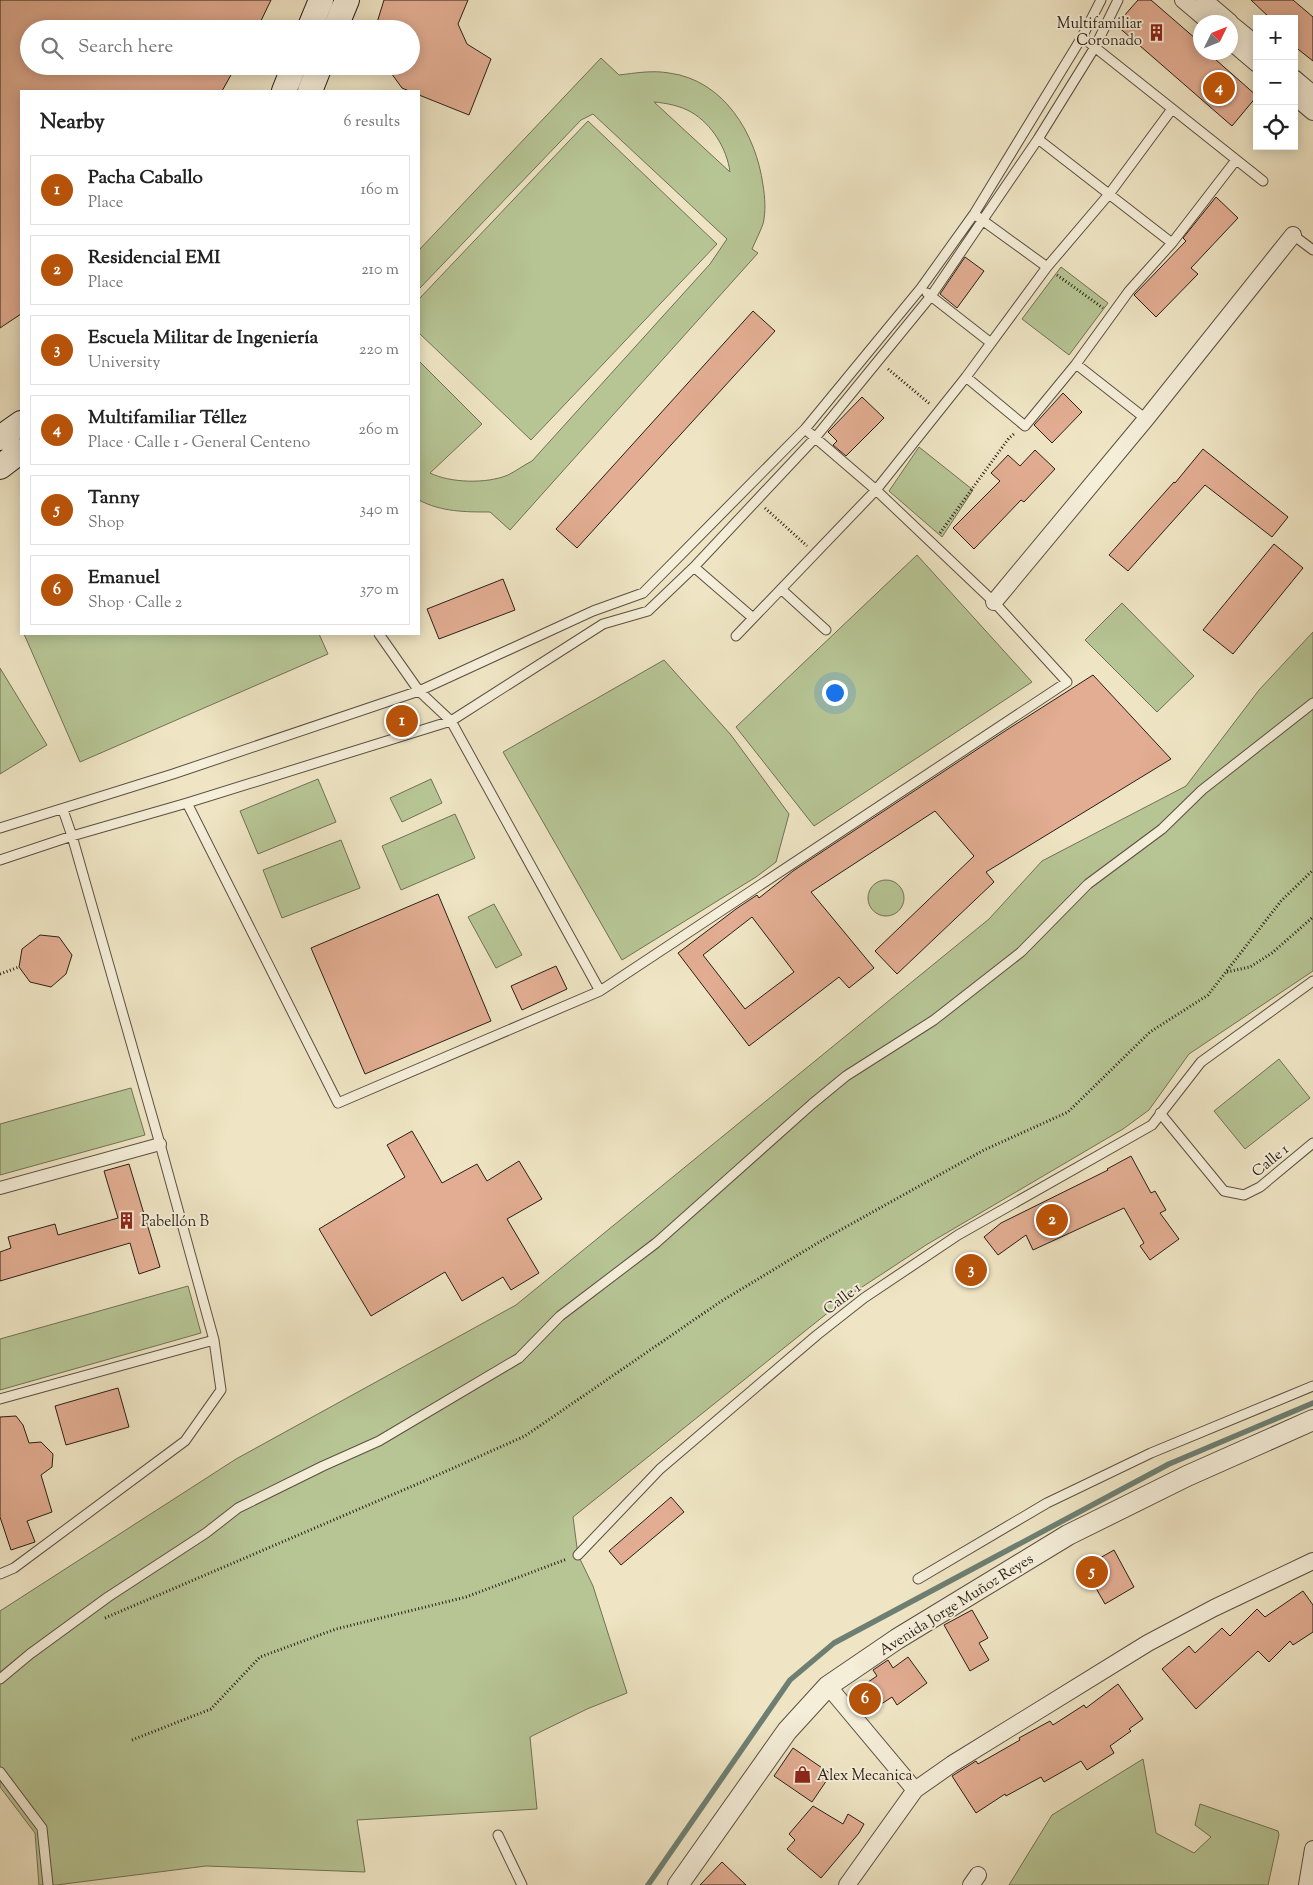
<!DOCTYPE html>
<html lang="en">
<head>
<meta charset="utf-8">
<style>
  body { margin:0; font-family:"Sorts Mill Goudy",serif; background:#f2f2f2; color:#222 }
  .controls { position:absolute; right:15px; top:15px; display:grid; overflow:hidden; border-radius:0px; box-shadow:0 2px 12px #0003 }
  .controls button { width:45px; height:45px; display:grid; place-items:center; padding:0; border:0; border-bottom:1px solid #e0e0e0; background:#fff; color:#222; font:25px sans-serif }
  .compass { position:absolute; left:1193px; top:15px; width:45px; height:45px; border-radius:50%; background:#fff; box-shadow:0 2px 12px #0003; rotate:47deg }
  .you { position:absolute; left:834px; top:692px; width:18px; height:18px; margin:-12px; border:4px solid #fff; border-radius:50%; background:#1a73e8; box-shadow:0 0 0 8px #1a73e833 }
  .badge { display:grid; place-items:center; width:32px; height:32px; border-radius:50%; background:#b45309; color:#fff; font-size:16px; font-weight:700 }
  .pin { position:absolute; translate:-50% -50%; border:2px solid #fff; box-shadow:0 1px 5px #0006 }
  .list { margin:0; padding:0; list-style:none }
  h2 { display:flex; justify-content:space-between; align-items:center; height:65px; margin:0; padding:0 20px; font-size:21px }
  h2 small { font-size:16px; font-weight:400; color:#767676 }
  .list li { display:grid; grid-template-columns:32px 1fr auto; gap:15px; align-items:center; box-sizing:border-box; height:70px; margin:0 10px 10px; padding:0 10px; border:1px solid #e0e0e0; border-radius:0px }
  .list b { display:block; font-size:19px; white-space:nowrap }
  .list p { margin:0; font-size:16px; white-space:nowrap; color:#767676 }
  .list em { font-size:16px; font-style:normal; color:#767676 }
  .icon { flex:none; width:28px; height:28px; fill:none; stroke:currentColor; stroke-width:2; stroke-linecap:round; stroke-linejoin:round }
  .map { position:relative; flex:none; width:1313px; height:1885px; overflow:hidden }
  .search { position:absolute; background:#fff; box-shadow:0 2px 12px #0003; left:20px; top:20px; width:400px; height:55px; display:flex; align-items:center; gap:12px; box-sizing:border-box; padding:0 18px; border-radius:28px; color:#767676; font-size:19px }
  .panel { position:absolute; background:#fff; box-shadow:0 2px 12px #0003; left:20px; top:90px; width:400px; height:545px; border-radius:0px }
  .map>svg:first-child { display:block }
</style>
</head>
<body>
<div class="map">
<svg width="1313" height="1885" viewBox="0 0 1313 1885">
  <rect width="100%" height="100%" fill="#efe5c4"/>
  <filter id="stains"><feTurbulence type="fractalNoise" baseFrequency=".004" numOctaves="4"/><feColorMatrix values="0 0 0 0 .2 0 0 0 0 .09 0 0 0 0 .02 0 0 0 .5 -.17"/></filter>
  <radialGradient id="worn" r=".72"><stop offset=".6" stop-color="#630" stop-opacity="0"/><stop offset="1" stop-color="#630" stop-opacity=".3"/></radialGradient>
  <path fill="#b7c595" stroke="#707256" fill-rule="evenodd" d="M 601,58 L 619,75 C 636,73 652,70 669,73 C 724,80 756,134 763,185 C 765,197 766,212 763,224 C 760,232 756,240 752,249 L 758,253 L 510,530 L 490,512 C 466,512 441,512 419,500 L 419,361 L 482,424 L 430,473 C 450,483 487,484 508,475 C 516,471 524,465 532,461 L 710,264 L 727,239 L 593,114 L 581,120 L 419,289 L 419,250 ZM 654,102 C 666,103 681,106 691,112 C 712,124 727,149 730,172 Z
    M 588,121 L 717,244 L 531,440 L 419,333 L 419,299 Z
    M 1061,267 L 1108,303 L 1069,355 L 1022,319 Z
    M 919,447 L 973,490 L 942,537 L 889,491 Z
    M 917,555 L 1032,682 L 814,826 L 736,727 Z
    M 1122,603 L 1194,676 L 1157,712 L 1085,640 Z
    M 1313,632 L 1313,971 L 1189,1054 L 1149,1110 L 1123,1129 L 926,1245 L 850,1295 L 573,1517 L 578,1555 L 593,1586 L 627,1693 L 587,1709 L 530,1737 L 537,1809 L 357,1820 L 365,1872 L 206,1866 L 56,1885 L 39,1885 L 35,1833 L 0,1787 L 0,1611 L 236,1459 L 516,1305 L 989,919 L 1042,861 L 1186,786 L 1259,690 Z
    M 24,634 L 319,634 L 328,654 L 80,762 Z
    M 664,660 L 731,735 L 789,814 L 776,862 L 756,877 L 622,960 L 503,752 Z
    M 0,668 L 47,745 L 0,774 Z
    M 318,779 L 336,822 L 258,854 L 240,811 Z
    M 431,779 L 442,803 L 402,822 L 390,798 Z
    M 455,814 L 475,858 L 401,890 L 382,846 Z
    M 341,840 L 360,888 L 282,918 L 263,870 Z
    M868 898a18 18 0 1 1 36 0a18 18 0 1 1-36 0Z
    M 494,904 L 522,955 L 496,968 L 468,917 Z
    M 1279,1059 L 1310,1098 L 1245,1149 L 1214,1111 Z
    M 131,1088 L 145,1135 L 0,1175 L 0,1124 Z
    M 188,1286 L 201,1333 L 0,1390 L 0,1339 Z
    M 1143,1759 L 1156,1833 L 1194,1853 L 1211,1837 L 1195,1825 L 1200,1804 L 1278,1831 L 1279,1835 L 1268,1885 L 1009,1885 L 1052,1815 Z"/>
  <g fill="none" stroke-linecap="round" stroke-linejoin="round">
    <path stroke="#6d7f72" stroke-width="5.5" d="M 648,1885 L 790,1680 L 834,1643 L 1169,1464 L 1313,1403"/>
  </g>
  <path fill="#e2ad92" stroke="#2a1f17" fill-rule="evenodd" d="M 0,0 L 271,0 L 257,29 L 29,29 L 29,66 L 236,66 L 222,91 L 21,91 L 21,314 L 0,328 Z
    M 384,0 L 468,0 L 458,24 L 467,44 L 491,59 L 469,115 L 419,95 L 419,91 L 409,91 L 402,88 L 386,66 L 411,66 L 411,29 L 375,29 Z
    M 1138,0 L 1151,0 L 1196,39 L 1194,42 L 1200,47 L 1200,52 L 1207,52 L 1257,96 L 1232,126 L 1116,25 Z
    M 1251,0 L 1293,0 L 1313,17 L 1313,61 L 1294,46 L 1294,19 L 1271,19 Z
    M 1216,197 L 1238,218 L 1191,268 L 1198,274 L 1156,317 L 1134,295 L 1186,241 L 1183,238 Z
    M 965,257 L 984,271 L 957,308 L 940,294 Z
    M 753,311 L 775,331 L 577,548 L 556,529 Z
    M 1063,393 L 1082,412 L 1052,443 L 1034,425 Z
    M 862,397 L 884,418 L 846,456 L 833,445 L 837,441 L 828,432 Z
    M 1203,449 L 1288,517 L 1272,537 L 1205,485 L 1128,571 L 1109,555 L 1174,482 L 1175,483 Z
    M 1035,450 L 1055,469 L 1024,502 L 1021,500 L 974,549 L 953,528 L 1000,481 L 991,473 L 1008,455 L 1020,466 Z
    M 1274,544 L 1303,568 L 1233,654 L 1203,630 Z
    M 503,579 L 515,610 L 439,639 L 427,609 Z
    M 1093,675 L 1171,759 L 986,872 L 994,882 L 897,974 L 875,951 L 974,856 L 935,811 L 811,892 L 874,968 L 849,988 L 839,977 L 749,1046 L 678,953 L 736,909 L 757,895 L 759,898 L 793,871 L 1002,733 ZM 752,917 L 794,972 L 745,1009 L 703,955 Z
    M 438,894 L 491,1021 L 365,1074 L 311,948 Z
    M 40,935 L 59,937 L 72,955 L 66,974 L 51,987 L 30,982 L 19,967 L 22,949 Z
    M 556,966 L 567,989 L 522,1010 L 511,986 Z
    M 412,1131 L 442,1183 L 477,1164 L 487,1181 L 519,1161 L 542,1199 L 507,1219 L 539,1273 L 511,1290 L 503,1277 L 462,1301 L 445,1272 L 371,1316 L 319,1229 L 405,1177 L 387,1145 Z
    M 1131,1156 L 1151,1193 L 1155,1191 L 1166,1210 L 1160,1213 L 1179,1239 L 1150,1260 L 1140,1246 L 1144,1243 L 1124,1208 L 1033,1250 L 1026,1235 L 998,1255 L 984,1237 L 1001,1223 L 1108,1170 L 1107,1169 Z
    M 129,1164 L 160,1267 L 139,1274 L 130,1243 L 0,1281 L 0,1252 L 11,1248 L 8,1237 L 55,1224 L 58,1235 L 118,1218 L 104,1171 Z
    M 118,1388 L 129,1427 L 66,1445 L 55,1406 Z
    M 16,1416 L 23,1425 L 29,1443 L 41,1442 L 53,1454 L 52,1467 L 41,1475 L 52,1512 L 27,1521 L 35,1542 L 11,1550 L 0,1517 L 0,1417 Z
    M 671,1497 L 684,1512 L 621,1565 L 609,1551 Z
    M 1114,1550 L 1134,1587 L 1105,1604 L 1084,1567 Z
    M 1303,1591 L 1313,1605 L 1313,1632 L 1293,1645 L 1290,1641 L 1269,1662 L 1258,1651 L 1196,1709 L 1162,1669 L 1189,1646 L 1195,1653 L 1222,1628 L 1230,1636 L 1257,1609 L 1265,1617 Z
    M 972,1610 L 988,1638 L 979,1643 L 989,1660 L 970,1671 L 944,1625 Z
    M 908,1657 L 927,1683 L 897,1705 L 892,1697 L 866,1714 L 852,1693 L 877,1676 L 873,1670 L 888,1660 L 893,1668 Z
    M 1118,1684 L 1143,1719 L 1129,1729 L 1131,1731 L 1110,1746 L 1114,1753 L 1087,1770 L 1081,1761 L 1044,1782 L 1041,1777 L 1006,1796 L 1005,1794 L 976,1813 L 952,1776 L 976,1761 L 978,1764 L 1020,1740 L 1019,1738 L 1050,1721 L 1053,1725 L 1084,1705 L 1086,1708 Z
    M 793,1748 L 831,1774 L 812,1802 L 774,1776 Z
    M 813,1806 L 843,1824 L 848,1814 L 864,1824 L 859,1833 L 821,1878 L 787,1849 L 795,1840 L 789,1834 Z
    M 722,1862 L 746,1885 L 700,1885 Z"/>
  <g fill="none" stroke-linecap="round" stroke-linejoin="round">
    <defs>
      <path id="service" d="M 1082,37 L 1263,181
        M 1038,139 L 1172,243
        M 978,217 L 1047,267
        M 1293,235 L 1313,250
        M 927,293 L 991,343
        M 1076,364 L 1146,419
        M 966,377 L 1025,426 L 1076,364 L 1129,291 L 1172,243 L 1236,160
        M 694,567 L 753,618
        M 781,589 L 826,630
        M 379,634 L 419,691 L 451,721 L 600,991
        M 736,636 L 876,490 L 966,377 L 1047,267 L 1110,193 L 1172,109
        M 187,803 L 338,1103 L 600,991 L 1067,682 L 994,602 L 876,490 L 805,429
        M 0,828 L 173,774 L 419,691 L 593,611 L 643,593 L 805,429 L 921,288 L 974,214 L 1082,37 L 1101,0
        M 0,860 L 72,836 L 187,803 L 451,721 L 603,624 L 648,611 L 694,567 L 815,438 L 931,296 L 1038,139 L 1095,47 L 1118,0
        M 1160,1113 L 1224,1191 L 1244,1195 L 1260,1187 L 1313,1143
        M 0,1399 L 214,1340
        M 578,1555 L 660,1469 L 817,1335 L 864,1298 L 958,1235 L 1152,1125 L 1201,1062 L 1313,981
        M 0,1574 L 14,1568 L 185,1441 L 221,1390 L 214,1340 L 160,1144 L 72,836 L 63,810
        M 918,1579 L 1047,1503 L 1151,1453 L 1313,1386
        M 0,1679 L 30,1654 L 108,1597 L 206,1533 L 238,1508 L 323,1466 L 379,1441 L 519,1358 L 560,1316 L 656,1243 L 812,1104 L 846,1076 L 934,1020 L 1021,952 L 1088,884 L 1162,829 L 1202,790 L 1313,703
        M 0,1772 L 42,1828 L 48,1885
        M 498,1835 L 522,1885"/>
      <path id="pedestrian" d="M 0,1188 L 160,1144"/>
      <path id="minor" d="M 1183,0 L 1209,22
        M 1204,0 L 1230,22
        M 1230,23 L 1257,45
        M 1230,41 L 1257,64
        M 1294,78 L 1313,94
        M 1294,96 L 1313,112
        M 994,602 L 1146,419 L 1293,235
        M 828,1686 L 915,1790
        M 847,1885 L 915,1790 L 952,1764 L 1148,1643 L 1214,1608 L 1313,1561
        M 971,1885 L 978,1875
        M 1307,1885 L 1313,1849"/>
      <path id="tertiary" d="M 678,1885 L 787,1731 L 828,1686 L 897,1639 L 1068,1535 L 1187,1476 L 1313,1420"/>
      <path id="secondary" d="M 309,29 L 321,0
        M 335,29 L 347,0
        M 284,91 L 294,66
        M 310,91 L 320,66
        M 0,438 L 21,423
        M 0,467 L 21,451"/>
    </defs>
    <use href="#service" stroke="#5b5042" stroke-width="11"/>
    <use href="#pedestrian" stroke="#5b5042" stroke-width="14"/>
    <use href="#minor" stroke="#5b5042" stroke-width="18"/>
    <use href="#tertiary" stroke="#5b5042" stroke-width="22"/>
    <use href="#secondary" stroke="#2a1f17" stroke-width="26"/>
    <path stroke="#2a1f17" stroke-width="3" stroke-dasharray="1 2.5" stroke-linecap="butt" d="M 1057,275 L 1103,308
      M 888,369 L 930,404
      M 765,508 L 807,546
      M 940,533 L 1009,438 L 1014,434
      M 1227,972 L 1250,967 L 1272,953 L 1313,917
      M 0,974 L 19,967
      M 105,1618 L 422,1482 L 525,1436 L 720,1302 L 826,1238 L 984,1150 L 1068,1112 L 1150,1032 L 1208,995 L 1281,901 L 1313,870
      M 132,1740 L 211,1709 L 260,1657 L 336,1629 L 466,1597 L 567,1559"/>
    <use href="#service" stroke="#f5eed9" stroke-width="9"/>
    <use href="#pedestrian" stroke="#f5eed9" stroke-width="12"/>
    <use href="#minor" stroke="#f5eed9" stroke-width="16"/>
    <use href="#tertiary" stroke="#f5eed9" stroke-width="20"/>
    <use href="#secondary" stroke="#f5eed9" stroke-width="24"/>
  </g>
  <defs>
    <symbol id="building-bare" viewBox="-9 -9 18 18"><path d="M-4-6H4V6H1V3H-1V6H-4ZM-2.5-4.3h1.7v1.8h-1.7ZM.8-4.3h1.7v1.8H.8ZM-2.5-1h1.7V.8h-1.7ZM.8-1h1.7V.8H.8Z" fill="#8f2418" stroke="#f5eed9" stroke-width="2.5" paint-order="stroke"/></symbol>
    <symbol id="shop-bare" viewBox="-9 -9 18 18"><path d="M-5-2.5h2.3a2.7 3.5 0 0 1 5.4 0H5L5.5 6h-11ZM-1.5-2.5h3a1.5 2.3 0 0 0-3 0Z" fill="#8f2418" stroke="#f5eed9" stroke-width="2.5" paint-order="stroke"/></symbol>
  </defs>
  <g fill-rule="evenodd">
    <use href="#building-bare" x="1144" y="20" width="25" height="25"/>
    <use href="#building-bare" x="114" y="1208" width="25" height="25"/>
    <use href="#shop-bare" x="790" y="1762" width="25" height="25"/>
  </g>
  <g text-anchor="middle" stroke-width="4" stroke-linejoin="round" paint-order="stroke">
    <g font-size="15" fill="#2a1f17" stroke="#f5eed9" text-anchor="start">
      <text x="1142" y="28" text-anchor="end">Multifamiliar<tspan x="1142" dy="17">Coronado</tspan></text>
      <text x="141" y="1226">Pabellón B</text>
      <text x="817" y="1780">Alex Mecanica</text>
    </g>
    <g font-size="15" fill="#2a1f17" stroke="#f5eed9">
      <text transform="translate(1270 1160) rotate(-39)" y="5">Calle 1</text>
      <text transform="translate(842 1298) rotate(-37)" y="5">Calle 1</text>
      <text transform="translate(956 1604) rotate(-32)" y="5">Avenida Jorge Muñoz Reyes</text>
    </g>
  </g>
  <rect width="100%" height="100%" filter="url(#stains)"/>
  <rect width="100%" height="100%" fill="url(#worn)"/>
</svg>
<div class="controls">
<button>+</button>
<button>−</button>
<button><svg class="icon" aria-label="locate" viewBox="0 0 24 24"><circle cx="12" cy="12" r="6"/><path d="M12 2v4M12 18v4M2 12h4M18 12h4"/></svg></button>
</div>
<svg class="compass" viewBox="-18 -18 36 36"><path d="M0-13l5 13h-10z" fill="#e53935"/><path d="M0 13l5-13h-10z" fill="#767676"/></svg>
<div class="you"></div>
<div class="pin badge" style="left:402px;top:721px">1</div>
<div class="pin badge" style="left:1052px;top:1220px">2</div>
<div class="pin badge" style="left:971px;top:1270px">3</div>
<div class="pin badge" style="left:1219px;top:88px">4</div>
<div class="pin badge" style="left:1092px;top:1572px">5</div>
<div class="pin badge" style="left:865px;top:1699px">6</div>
<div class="search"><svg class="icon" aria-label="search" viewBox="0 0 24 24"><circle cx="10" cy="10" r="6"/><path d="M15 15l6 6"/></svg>Search here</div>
<section class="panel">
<h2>Nearby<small>6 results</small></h2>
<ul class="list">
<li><span class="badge">1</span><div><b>Pacha Caballo</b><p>Place</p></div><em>160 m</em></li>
<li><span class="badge">2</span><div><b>Residencial EMI</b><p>Place</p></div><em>210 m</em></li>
<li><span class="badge">3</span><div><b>Escuela Militar de Ingeniería</b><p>University</p></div><em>220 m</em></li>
<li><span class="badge">4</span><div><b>Multifamiliar Téllez</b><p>Place · Calle 1 - General Centeno</p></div><em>260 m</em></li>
<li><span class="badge">5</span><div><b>Tanny</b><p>Shop</p></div><em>340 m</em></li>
<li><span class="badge">6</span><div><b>Emanuel</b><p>Shop · Calle 2</p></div><em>370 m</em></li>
</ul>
</section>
</div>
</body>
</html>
